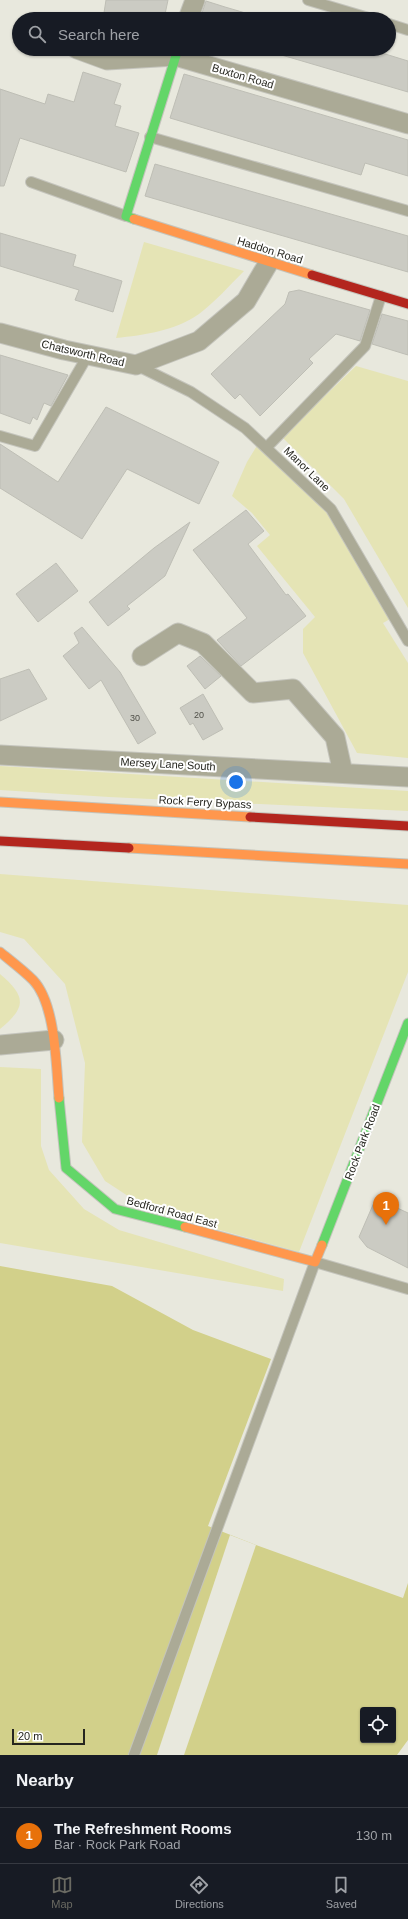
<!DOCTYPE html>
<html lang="en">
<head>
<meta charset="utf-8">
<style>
  body { margin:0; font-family:Arial,sans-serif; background:#242831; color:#f1f3f6 }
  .controls { position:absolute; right:12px; bottom:12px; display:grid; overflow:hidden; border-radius:4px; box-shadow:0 1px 3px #0004 }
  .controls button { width:36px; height:36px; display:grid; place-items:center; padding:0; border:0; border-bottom:1px solid #363941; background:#171b24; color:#f1f3f6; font:20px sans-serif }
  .scale { position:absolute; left:12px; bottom:10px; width:73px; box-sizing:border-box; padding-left:4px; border:2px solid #26261f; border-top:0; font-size:11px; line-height:14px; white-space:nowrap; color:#26261f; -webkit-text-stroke:3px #fff; paint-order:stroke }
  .you { position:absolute; left:236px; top:782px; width:14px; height:14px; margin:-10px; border:3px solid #fff; border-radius:50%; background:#1a73e8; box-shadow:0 0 0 6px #1a73e833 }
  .badge { display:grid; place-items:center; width:26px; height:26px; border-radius:50%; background:#6a6a62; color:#fff; font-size:13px; font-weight:700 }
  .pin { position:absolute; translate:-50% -33px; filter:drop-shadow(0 1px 2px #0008) }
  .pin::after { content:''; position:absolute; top:21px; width:14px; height:12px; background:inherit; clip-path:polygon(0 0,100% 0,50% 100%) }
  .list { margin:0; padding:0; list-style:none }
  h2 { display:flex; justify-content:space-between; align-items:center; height:52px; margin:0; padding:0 16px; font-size:17px }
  h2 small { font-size:13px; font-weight:400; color:#9ea1a6 }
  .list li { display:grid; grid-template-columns:26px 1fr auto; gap:12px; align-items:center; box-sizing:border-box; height:56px; padding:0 16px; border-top:1px solid #363941 }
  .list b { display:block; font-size:15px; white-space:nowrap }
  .list p { margin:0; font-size:13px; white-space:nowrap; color:#9ea1a6 }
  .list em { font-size:13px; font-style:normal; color:#9ea1a6 }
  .icon { flex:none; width:22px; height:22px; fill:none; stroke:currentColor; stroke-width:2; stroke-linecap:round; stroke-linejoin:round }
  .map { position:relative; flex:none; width:408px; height:1755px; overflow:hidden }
  .search { position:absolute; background:#171b24; box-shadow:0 1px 3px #0004; left:12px; right:12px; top:12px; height:44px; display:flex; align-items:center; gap:10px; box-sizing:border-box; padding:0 14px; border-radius:22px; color:#9ea1a6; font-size:15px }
  .sheet { height:108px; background:#171b24 }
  nav { display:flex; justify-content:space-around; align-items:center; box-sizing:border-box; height:56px; border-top:1px solid #363941; background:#171b24; font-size:11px; color:#9ea1a6 }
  nav a { display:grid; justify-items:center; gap:2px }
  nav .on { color:#6a6a62 }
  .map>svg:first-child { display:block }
</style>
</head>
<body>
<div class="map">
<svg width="408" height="1755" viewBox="0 0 408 1755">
  <rect width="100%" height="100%" fill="#e8e8dd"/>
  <path fill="#e5e4b5" d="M 144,242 L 244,271 C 229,286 215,302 199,314 C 175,331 144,335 116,338 Z
    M 356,366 L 408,381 L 408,608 L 344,499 L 282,437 Z
    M 258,444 L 328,512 L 390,619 L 383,623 L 408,663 L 408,758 L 357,753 L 303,653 L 303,629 L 315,617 L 257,546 L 270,535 L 252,513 L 232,496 L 247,462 Z
    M 0,766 L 408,791 L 408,811 L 109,797 L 0,790 Z
    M 0,874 L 408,905 L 408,972 L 299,1252 L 151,1211 L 105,1181 L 82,1142 L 85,1063 L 65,984 L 24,939 L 0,932 Z
    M 0,974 C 26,996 27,1007 0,1029 Z
    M 0,1067 L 41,1069 L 41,1146 L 49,1170 L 84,1209 L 119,1230 L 284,1279 L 283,1291 L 0,1243 Z"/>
  <path fill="#d2d08a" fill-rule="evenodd" d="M 0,1266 L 112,1286 L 193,1330 L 271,1359 L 208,1526 L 256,1545 L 403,1598 L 408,1583 L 408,1740 L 397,1755 L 0,1755 ZM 363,1710 L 393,1710 L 393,1740 L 363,1740 Z"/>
  <path fill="#e8e8dd" d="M 230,1535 L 256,1545 L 184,1755 L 157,1755 Z"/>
  <path fill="#cbcbc3" stroke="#bebeb5" d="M 106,0 L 168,0 L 164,19 L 103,19 Z
    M 206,1 L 225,7 L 266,19 L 200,19 Z
    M 261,49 L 369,49 L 408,61 L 408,92 Z
    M 83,72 L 121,84 L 114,104 L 121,106 L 115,126 L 139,133 L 126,172 L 20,138 L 4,186 L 0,186 L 0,89 L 45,104 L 48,94 L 74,102 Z
    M 184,74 L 408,140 L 408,176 L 365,163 L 361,175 L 170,118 Z
    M 155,164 L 408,236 L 408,272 L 145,196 Z
    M 0,233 L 76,255 L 73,266 L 122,281 L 113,312 L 75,300 L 79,290 L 0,266 Z
    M 299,290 L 370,310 L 360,341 L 336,334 L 309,359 L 313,363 L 260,416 L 240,394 L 235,399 L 211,374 L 285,304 L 289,292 Z
    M 382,314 L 408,321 L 408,355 L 372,344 Z
    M 0,355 L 68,375 L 51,406 L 44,403 L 37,420 L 33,417 L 30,424 L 0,413 Z
    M 106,407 L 219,462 L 199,504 L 127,469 L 82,539 L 0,488 L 0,444 L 58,482 Z
    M 246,510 L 264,531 L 248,544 L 286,595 L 288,594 L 306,616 L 241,666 L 217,640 L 247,618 L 193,550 Z
    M 190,522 L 165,576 L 127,606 L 130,609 L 108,626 L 89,602 L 154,548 Z
    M 56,563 L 78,591 L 38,622 L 16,594 Z
    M 82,627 L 120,672 L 156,733 L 138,744 L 101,680 L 89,689 L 63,656 L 79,643 L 74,633 Z
    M 200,656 L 221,676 L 205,689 L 187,666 Z
    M 29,669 L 47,699 L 0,721 L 0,679 Z
    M 203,694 L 223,729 L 203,740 L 193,723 L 190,725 L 180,708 Z
    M 376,1198 L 408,1213 L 408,1268 L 367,1247 L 359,1237 Z"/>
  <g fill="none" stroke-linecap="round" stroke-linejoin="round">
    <defs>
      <path id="lane" d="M 308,0 L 372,19
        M 389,24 L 408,30
        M 150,137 L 408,211
        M 31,182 L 126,216
        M 136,365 L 191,392 L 245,428 L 331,509 L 408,641
        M 0,436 L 35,446 L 88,355
        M 267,447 L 365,346 L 381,296
        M 134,1755 L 315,1262 L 408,1289"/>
      <path id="street" d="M 188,19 L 195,0
        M 77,49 L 107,60 L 175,56 L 408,124
        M 0,333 L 64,350 L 136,365 L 199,341 L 246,301 L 269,262
        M 142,656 L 178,633 L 203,643 L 253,693 L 293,689 L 335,737 L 343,773
        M 0,755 L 408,777
        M 0,1045 L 54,1040"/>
      <path id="fast" d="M 134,219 L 126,216 L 178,49
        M 59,1098 L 66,1168 L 115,1209 L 185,1227
        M 322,1245 L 408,1023"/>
      <path id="slow" d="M 134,219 L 312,275
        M 0,802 L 250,817
        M 129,848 L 408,864
        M 0,952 C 11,961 23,970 33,980 C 56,1004 56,1066 59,1098
        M 185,1227 L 315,1262 L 322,1245"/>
      <path id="jam" d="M 312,275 L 408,304
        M 250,817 L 408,826
        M 0,841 L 129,848"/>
    </defs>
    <use href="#lane" stroke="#c4c4bc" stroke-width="12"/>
    <use href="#street" stroke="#c4c4bc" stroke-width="21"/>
    <use href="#fast" stroke="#c4c4bc" stroke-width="11"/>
    <use href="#slow" stroke="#c4c4bc" stroke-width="11"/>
    <use href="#jam" stroke="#c4c4bc" stroke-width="11"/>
    <use href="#lane" stroke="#abaa96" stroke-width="10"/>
    <use href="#street" stroke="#abaa96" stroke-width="19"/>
    <use href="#fast" stroke="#63d668" stroke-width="9"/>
    <use href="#slow" stroke="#ff974d" stroke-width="9"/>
    <use href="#jam" stroke="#b3261e" stroke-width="9"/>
  </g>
  <g text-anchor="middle" stroke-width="4" stroke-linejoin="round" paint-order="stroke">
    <g font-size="9" fill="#4f4f48">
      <text x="199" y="718">20</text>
      <text x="135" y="721">30</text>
    </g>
    <g font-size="11" fill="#26261f" stroke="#fff">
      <text transform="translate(243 76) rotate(16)" y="4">Buxton Road</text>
      <text transform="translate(270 250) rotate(17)" y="4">Haddon Road</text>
      <text transform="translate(83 353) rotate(13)" y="4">Chatsworth Road</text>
      <text transform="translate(307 469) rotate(44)" y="4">Manor Lane</text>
      <text transform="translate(168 764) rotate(3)" y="4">Mersey Lane South</text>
      <text transform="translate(205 802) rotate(3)" y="4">Rock Ferry Bypass</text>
      <text transform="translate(362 1142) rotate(-69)" y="4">Rock Park Road</text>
      <text transform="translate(172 1212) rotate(15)" y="4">Bedford Road East</text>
    </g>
  </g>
</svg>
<div class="controls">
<button><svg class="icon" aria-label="locate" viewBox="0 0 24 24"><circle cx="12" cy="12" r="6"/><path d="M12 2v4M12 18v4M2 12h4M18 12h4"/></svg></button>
</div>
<div class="scale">20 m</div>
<div class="you"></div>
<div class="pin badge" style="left:386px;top:1225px;background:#e8710a">1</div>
<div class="search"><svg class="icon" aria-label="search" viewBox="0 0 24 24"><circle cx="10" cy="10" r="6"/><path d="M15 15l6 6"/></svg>Search here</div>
</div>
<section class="sheet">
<h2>Nearby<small></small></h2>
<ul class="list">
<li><span class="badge" style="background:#e8710a">1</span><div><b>The Refreshment Rooms</b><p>Bar · Rock Park Road</p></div><em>130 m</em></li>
</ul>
</section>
<nav>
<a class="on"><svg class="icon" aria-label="map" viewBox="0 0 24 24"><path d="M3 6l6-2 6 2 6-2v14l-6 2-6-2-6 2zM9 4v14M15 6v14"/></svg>Map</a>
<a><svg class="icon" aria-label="directions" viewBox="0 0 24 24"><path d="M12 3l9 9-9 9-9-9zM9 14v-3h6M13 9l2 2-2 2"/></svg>Directions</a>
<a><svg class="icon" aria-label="saved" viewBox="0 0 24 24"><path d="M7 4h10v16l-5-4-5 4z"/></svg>Saved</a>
</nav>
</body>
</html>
